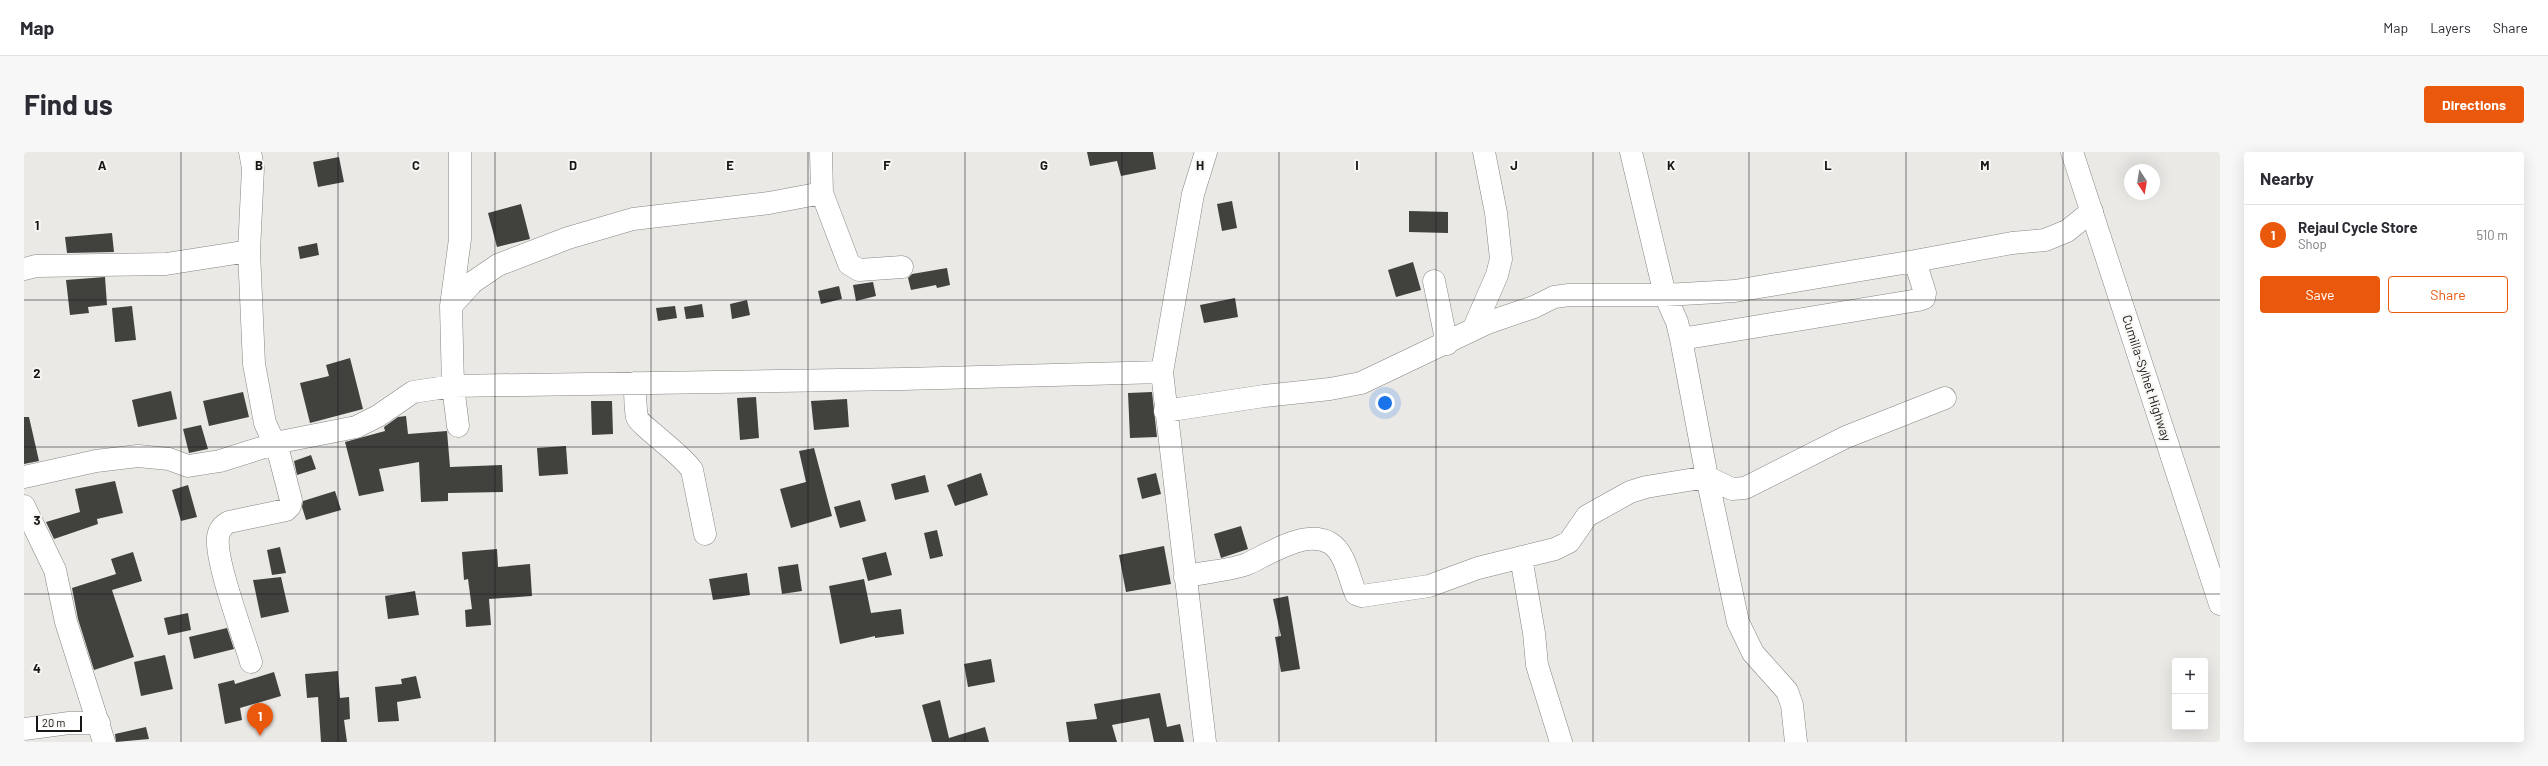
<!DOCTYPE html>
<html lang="en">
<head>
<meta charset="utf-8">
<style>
  body { margin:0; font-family:Barlow,sans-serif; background:#f7f7f7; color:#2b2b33 }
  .controls { position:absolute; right:12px; bottom:12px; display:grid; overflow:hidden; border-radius:4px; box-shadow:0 4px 16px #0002 }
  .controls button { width:36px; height:36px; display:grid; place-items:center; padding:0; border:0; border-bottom:1px solid #e1e1e2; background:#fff; color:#2b2b33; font:20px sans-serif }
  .compass { position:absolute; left:2100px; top:12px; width:36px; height:36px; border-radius:50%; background:#fff; box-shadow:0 4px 16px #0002; rotate:168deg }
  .scale { position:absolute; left:12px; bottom:10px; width:46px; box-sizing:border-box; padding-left:4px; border:2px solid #181716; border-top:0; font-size:11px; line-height:14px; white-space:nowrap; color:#181716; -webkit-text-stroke:3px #f8f6f3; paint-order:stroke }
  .you { position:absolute; left:1361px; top:251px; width:14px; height:14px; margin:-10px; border:3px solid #fff; border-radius:50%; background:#1a73e8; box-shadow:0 0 0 6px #1a73e833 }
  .badge { display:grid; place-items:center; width:26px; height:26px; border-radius:50%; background:#ea580c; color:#fff; font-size:13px; font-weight:700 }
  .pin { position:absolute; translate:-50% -33px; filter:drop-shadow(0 1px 2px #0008) }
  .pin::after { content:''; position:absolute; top:21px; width:14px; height:12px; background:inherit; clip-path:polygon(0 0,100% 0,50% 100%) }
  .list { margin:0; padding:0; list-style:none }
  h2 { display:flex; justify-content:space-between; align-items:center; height:52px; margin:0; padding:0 16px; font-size:17px }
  h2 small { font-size:13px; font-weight:400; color:#7c7c81 }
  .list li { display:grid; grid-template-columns:26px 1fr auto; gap:12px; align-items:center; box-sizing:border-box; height:60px; padding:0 16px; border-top:1px solid #e1e1e2 }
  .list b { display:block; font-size:15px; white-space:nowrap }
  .list p { margin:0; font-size:13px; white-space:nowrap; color:#7c7c81 }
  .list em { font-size:13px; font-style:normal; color:#7c7c81 }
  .actions { display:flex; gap:8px; padding:12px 16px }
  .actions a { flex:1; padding:9px 0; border:1px solid #ea580c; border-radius:4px; text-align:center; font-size:14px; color:#ea580c }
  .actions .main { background:#ea580c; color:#fff }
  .map { position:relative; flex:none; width:2196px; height:590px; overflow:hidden; border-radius:4px }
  header { display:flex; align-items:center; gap:24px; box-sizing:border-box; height:56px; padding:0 20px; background:#fff; border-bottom:1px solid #e1e1e2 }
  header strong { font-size:19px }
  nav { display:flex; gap:22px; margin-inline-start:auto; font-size:14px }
  .intro { display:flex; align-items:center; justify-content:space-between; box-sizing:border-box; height:96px; padding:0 24px }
  h1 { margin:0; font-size:28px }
  .button { padding:10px 18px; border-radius:4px; background:#ea580c; color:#fff; font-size:14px; font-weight:700 }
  main { display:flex; gap:24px; padding:0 24px }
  aside { flex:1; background:#fff; border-radius:4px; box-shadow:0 4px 16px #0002 }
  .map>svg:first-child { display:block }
</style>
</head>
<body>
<header>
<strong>Map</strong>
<nav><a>Map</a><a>Layers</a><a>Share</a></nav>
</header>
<div class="intro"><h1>Find us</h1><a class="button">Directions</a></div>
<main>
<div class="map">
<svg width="2196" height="590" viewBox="0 0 2196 590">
  <rect width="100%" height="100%" fill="#ebe9e6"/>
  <path fill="#41413e" d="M 1063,0 L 1129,0 L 1132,17 L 1097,24 L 1093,9 L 1066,14 Z
    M 315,5 L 320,30 L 294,35 L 289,10 Z
    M 1208,49 L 1213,76 L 1198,79 L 1193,52 Z
    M 497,52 L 506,87 L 473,95 L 464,61 Z
    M 1385,59 L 1424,60 L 1424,81 L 1385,80 Z
    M 88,81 L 90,100 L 43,101 L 41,85 Z
    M 293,91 L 295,103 L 276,107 L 274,95 Z
    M 1389,110 L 1397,138 L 1372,145 L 1364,118 Z
    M 923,116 L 926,133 L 913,136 L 912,133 L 887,138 L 884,126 L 888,122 Z
    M 81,125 L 83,153 L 64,155 L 65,161 L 46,163 L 42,128 Z
    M 849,130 L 852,144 L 832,149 L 829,133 Z
    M 815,134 L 818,147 L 797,152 L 794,139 Z
    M 1211,146 L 1214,165 L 1180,171 L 1176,153 Z
    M 723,148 L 726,163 L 708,167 L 706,152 Z
    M 678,152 L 680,165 L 662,167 L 660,155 Z
    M 108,154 L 112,188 L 91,190 L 88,156 Z
    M 651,154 L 653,166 L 634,169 L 632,156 Z
    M 326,206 L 339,257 L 286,271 L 276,231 L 305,224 L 302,213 Z
    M 147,239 L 153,267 L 114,275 L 108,248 Z
    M 219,240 L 225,265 L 185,274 L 179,249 Z
    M 1128,240 L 1133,285 L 1106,286 L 1104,241 Z
    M 732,245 L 735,286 L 716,288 L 713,246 Z
    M 823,247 L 825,275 L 790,278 L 787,249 Z
    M 567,249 L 588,249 L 589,282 L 568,283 Z
    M 382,264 L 384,282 L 423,279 L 426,315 L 478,313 L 479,340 L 424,341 L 424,349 L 397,350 L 395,310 L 355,317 L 360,339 L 335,344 L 321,290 L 361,279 L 360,275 L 374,265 Z
    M 0,265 L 5,265 L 15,309 L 0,312 Z
    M 177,273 L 184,297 L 165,301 L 159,277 Z
    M 542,294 L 544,322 L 515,324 L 513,296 Z
    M 790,296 L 808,364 L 767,376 L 756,337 L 782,330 L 775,299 Z
    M 287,303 L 292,317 L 273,323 L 270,309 Z
    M 957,321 L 964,343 L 931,354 L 923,333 Z
    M 1132,321 L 1137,342 L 1118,347 L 1113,326 Z
    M 901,323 L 905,340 L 871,348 L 867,332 Z
    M 91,329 L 99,361 L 73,367 L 74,372 L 30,387 L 22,370 L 56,360 L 51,337 Z
    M 164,333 L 173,365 L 157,369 L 148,338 Z
    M 311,339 L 317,358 L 282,368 L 278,355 L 279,349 Z
    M 836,348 L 842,369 L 816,376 L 810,355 Z
    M 1217,374 L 1224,397 L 1197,406 L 1190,382 Z
    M 913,378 L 919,404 L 906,407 L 900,381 Z
    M 1140,394 L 1147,432 L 1102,440 L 1095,403 Z
    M 256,395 L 262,421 L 248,423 L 243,398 Z
    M 473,397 L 474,415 L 506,412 L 508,444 L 465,447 L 467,473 L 442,475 L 441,458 L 448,457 L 444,427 L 440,428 L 438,400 Z
    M 109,400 L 118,429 L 88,438 L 110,505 L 70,518 L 54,467 L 48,436 L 92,422 L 87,407 Z
    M 862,400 L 868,423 L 844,429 L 838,406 Z
    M 774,412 L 778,439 L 758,442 L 754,415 Z
    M 723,421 L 726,443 L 689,448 L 685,427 Z
    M 257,425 L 265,460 L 237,466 L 229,428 Z
    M 840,427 L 847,461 L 877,457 L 880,482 L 851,486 L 851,484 L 816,492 L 805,434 Z
    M 391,439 L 395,463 L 364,467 L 361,444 Z
    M 1264,444 L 1276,517 L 1257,520 L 1251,485 L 1257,484 L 1249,447 Z
    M 164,461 L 167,478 L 144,483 L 140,466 Z
    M 203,476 L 210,497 L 170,507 L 165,485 Z
    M 141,503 L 149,537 L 117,544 L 110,510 Z
    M 967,507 L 971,530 L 944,535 L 940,512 Z
    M 314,519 L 316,546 L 325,545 L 326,567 L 320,568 L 323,590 L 297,590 L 294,545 L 283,546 L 281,522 Z
    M 250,520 L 257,544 L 216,556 L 218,568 L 201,572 L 194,532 L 210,528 L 211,532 Z
    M 392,524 L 397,546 L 373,550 L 375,569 L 354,570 L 351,535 L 378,532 L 377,527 Z
    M 1136,541 L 1143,575 L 1156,572 L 1160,590 L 1130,590 L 1125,566 L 1088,573 L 1093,590 L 1045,590 L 1042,570 L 1073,567 L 1070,552 Z
    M 916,548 L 925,586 L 961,575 L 965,590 L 908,590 L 898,553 Z
    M 122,575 L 125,587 L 92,590 L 91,582 Z"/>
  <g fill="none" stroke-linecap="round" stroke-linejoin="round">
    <defs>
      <path id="minor" d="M 226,0 L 229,16 L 225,99 L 230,212 L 241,271 L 255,302 L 267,348 L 266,354 L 262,358 L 205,370 C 199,373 195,378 194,385 C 191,409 219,483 227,510
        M 1607,0 L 1641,143 L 1653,170 L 1657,187 L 1683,325 L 1714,470 L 1729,501 L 1763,539 L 1768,553 L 1772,590
        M 798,41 L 825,112 L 835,118 L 878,115
        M 0,117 L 12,114 L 142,112 L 225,99
        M 1410,129 L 1423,192
        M 427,154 L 449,130 L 474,113 L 544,86 L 609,67 L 745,51 L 798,41 L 797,0
        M 1449,178 L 1473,123 L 1477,107 L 1472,61 L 1460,0
        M 1657,187 L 1894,148 L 1900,146 L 1901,141 L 1891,109 L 1988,91 L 2021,88 L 2043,79 L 2068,59
        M 611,231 C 611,242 611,255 613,265 C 615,273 659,303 668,318 L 681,382
        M 1141,259 L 1240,244 L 1306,237 L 1337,231 L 1463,171 L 1510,155 L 1530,145 L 1545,143 L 1641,143 L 1711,139 L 1891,109
        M 434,274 L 429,234 L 427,154 L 436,87 L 436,0
        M 0,325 L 72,309 L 114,304 L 145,307 L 164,314 L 196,309 L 256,290 L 332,275 L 354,264 L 389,240 L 429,234 L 879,227 L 1138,220
        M 0,354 L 31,418 L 42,470 L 80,590
        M 1497,405 L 1510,481 L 1513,513 L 1537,590
        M 1161,425 C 1179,420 1209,418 1223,412 C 1245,402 1281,377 1306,391 C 1322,401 1325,427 1332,442 L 1338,444 L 1405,434 L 1454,416 L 1531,397 L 1545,390 L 1563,364 L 1606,340 L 1622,335 L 1683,325 L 1708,337 L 1721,336 L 1822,285 L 1921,246
        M 0,577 L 45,571 L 75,571
        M 1181,590 L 1138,220 L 1169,42 L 1182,0"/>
      <path id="highway" d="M 2048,0 L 2196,452"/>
    </defs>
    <use href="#minor" stroke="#878583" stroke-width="23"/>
    <use href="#highway" stroke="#878583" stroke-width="23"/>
    <use href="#minor" stroke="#fff" stroke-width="22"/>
    <use href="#highway" stroke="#fff" stroke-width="22"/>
  </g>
  <path fill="none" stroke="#181716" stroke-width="1" stroke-opacity="0.55" d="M 157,0 L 157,590M 314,0 L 314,590M 471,0 L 471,590M 627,0 L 627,590M 784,0 L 784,590M 941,0 L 941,590M 1098,0 L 1098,590M 1255,0 L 1255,590M 1412,0 L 1412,590M 1569,0 L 1569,590M 1725,0 L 1725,590M 1882,0 L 1882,590M 2039,0 L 2039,590M 0,148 L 2196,148M 0,295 L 2196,295M 0,442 L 2196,442"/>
  <g text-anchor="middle" stroke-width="4" stroke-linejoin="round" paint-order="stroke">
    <g font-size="13" fill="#181716" stroke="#f8f6f3">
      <text transform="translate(2123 226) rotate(72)" y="5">Cumilla-Sylhet Highway</text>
    </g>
  </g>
  <g font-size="13" text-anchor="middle" font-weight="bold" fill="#181716" stroke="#f8f6f3" stroke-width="4" stroke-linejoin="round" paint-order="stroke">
    <text x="78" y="18">A</text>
    <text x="235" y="18">B</text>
    <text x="392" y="18">C</text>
    <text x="549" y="18">D</text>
    <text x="706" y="18">E</text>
    <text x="863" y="18">F</text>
    <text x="1020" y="18">G</text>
    <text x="1176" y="18">H</text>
    <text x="1333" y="18">I</text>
    <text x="1490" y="18">J</text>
    <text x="1647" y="18">K</text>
    <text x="1804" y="18">L</text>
    <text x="1961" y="18">M</text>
    <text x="13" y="78">1</text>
    <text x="13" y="226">2</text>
    <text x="13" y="373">3</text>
    <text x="13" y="521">4</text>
  </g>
</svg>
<div class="controls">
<button>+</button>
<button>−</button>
</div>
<svg class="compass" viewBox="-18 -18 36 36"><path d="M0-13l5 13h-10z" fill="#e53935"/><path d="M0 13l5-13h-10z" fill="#7c7c81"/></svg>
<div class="scale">20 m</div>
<div class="you"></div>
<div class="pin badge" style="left:236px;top:584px">1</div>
</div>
<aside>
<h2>Nearby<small></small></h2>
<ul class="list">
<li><span class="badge">1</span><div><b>Rejaul Cycle Store</b><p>Shop</p></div><em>510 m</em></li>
</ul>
<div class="actions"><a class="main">Save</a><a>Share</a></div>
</aside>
</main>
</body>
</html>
